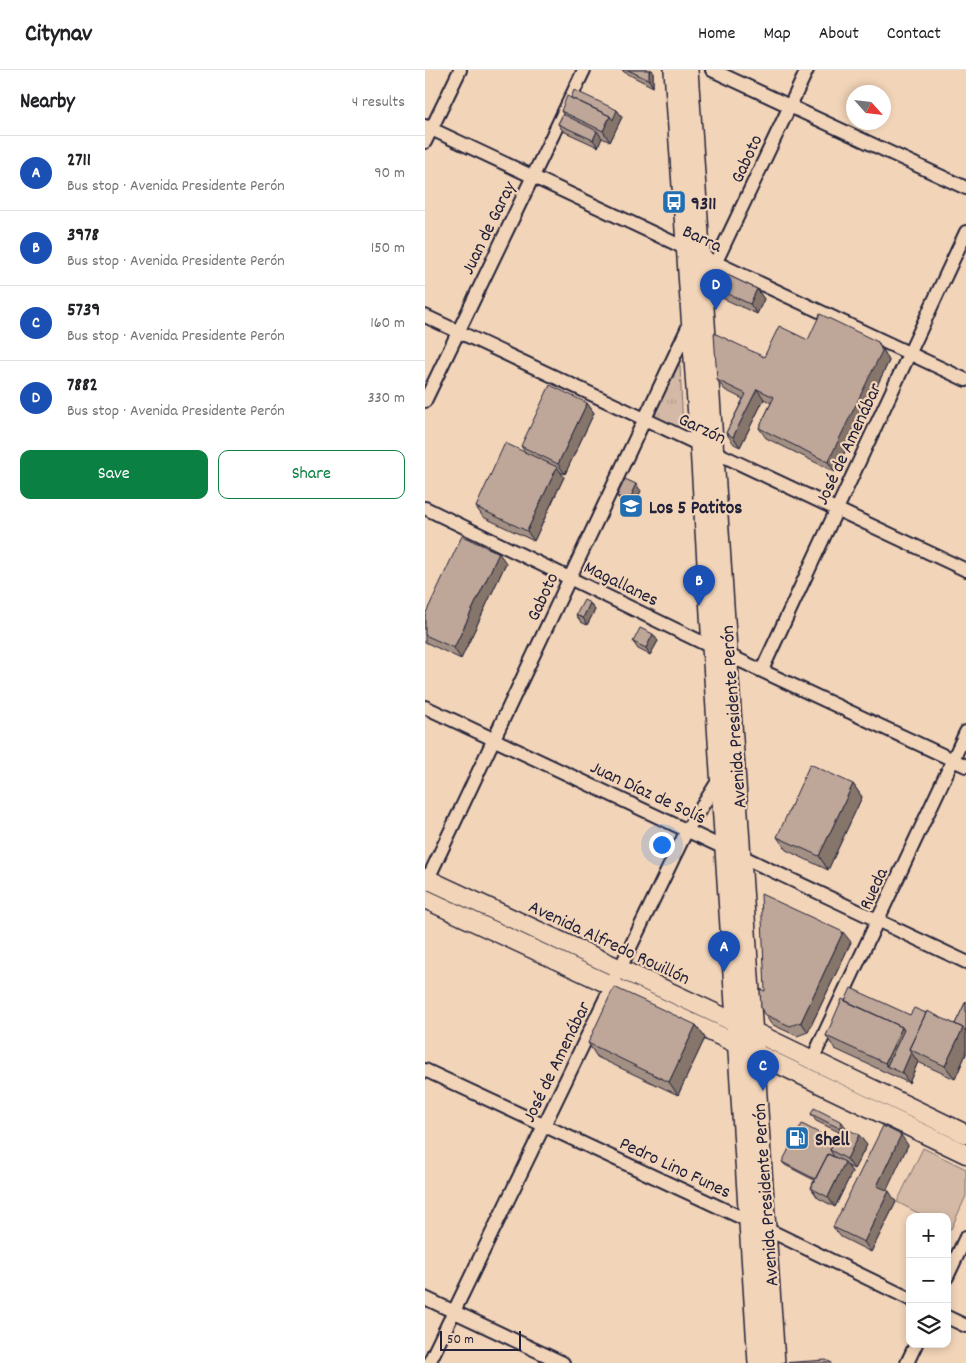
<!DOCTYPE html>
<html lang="en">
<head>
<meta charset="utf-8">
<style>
  body { margin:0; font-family:Dekko,sans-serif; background:#f6f6f6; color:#202124 }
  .controls { position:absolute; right:15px; bottom:15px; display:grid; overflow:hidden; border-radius:10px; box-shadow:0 2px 8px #0003 }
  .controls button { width:45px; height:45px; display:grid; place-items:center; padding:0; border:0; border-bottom:1px solid #e0e0e0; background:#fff; color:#202124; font:25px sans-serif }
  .compass { position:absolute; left:421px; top:15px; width:45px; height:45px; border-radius:50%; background:#fff; box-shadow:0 2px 8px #0003; rotate:117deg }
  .scale { position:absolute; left:15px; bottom:12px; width:81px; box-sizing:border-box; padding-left:5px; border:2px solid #22223b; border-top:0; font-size:14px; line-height:18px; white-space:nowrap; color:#22223b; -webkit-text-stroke:4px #f2d4b8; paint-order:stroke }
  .you { position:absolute; left:236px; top:774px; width:18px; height:18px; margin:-12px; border:4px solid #fff; border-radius:50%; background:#1a73e8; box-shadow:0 0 0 8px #1a73e833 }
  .badge { display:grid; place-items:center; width:32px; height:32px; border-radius:50%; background:#0b8043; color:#fff; font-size:16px; font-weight:700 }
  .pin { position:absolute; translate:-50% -41px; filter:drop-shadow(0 1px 2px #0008) }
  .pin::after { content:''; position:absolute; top:26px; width:18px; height:15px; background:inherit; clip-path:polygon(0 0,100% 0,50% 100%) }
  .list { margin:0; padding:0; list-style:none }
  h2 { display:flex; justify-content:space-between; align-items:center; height:65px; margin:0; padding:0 20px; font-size:21px }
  h2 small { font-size:16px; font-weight:400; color:#757577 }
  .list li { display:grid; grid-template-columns:32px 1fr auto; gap:15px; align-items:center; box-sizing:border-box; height:75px; padding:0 20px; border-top:1px solid #e0e0e0 }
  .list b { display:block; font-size:19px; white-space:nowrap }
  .list p { margin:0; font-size:16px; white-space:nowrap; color:#757577 }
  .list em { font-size:16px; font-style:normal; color:#757577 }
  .actions { display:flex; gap:10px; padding:15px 20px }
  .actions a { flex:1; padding:11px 0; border:1px solid #0b8043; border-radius:10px; text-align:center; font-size:18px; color:#0b8043 }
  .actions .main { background:#0b8043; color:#fff }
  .icon { flex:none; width:28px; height:28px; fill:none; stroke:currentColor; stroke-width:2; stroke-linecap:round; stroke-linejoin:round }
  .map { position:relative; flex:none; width:541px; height:1293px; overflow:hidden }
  header { display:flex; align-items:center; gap:30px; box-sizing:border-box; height:70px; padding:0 25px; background:#fff; border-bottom:1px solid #e0e0e0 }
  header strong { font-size:24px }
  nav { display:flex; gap:28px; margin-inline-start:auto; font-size:18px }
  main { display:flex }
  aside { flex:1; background:#fff }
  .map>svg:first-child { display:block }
</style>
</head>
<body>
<header>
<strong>Citynav</strong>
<nav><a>Home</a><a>Map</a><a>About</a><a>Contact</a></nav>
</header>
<main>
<aside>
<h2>Nearby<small>4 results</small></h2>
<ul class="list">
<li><span class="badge" style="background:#1a4fb4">A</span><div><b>2711</b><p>Bus stop · Avenida Presidente Perón</p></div><em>90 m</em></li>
<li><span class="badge" style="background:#1a4fb4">B</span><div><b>3978</b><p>Bus stop · Avenida Presidente Perón</p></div><em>150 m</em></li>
<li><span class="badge" style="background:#1a4fb4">C</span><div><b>5739</b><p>Bus stop · Avenida Presidente Perón</p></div><em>160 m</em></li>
<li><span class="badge" style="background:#1a4fb4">D</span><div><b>7882</b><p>Bus stop · Avenida Presidente Perón</p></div><em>330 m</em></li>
</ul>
<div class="actions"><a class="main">Save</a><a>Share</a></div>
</aside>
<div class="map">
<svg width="541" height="1293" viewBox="0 0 541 1293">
  <defs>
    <pattern id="park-tufts" width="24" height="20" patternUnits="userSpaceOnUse" patternTransform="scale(1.25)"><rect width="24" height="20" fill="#d4baa6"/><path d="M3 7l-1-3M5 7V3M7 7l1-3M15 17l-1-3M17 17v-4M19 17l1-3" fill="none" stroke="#b6a090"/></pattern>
  </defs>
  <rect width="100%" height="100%" fill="#f2d4b8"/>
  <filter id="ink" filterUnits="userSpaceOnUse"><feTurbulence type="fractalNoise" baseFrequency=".02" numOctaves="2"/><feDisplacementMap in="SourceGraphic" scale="10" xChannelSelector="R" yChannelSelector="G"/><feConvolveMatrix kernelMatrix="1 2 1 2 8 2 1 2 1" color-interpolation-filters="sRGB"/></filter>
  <g filter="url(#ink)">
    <path fill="#d4baa6" stroke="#7b6e70" d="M 498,1078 L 541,1099 L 541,1126 L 526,1159 L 522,1157 L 522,1147 L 501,1147 L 472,1132 Z"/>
    <path fill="url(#park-tufts)" stroke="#7b6e70" d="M 252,293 L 255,295 L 258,362 L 226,345 Z"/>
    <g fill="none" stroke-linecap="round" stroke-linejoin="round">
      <defs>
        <path id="street" d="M 287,0 L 541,118
          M 0,56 L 541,310
          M 0,72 L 35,0
          M 278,219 L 382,0
          M 0,246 L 541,500
          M 0,331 L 159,0
          M 0,438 L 303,585 L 541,696
          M 337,600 L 541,162
          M 0,637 L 541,892
          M 0,815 L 265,253
          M 387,990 L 541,662
          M 0,1000 L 354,1165 L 485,1229
          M 522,1207 L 541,1167
          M 0,1228 L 138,1293
          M 522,1247 L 541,1256
          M 4,1293 L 262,760 L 295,708
          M 482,1293 L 491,1274"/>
        <path id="secondary" d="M 0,808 L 292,944 L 541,1064
          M 0,829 L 293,965 L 541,1084"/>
        <path id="primary" d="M 249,0 L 275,376 L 287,577 L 333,1293
          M 263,0 L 350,1293"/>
      </defs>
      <use href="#street" stroke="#22223b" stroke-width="16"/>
      <use href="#secondary" stroke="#22223b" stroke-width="21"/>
      <use href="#primary" stroke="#22223b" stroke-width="22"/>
      <use href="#street" stroke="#f2d4b8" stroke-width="12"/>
      <use href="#secondary" stroke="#f2d4b8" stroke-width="18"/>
      <use href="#primary" stroke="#f2d4b8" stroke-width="19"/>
    </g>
    <path fill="#a39084" stroke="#22223b" d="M 197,0 L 227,0 L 228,2 L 228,17 L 199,2 Z
      M 146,28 L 192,40 L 197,47 L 185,72 L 177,68 L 173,77 L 138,61 L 133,54 L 138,44 L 136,41 Z
      M 288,217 L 332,219 L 339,229 L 332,244 L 295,227 Z
      M 383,270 L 453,272 L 460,283 L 464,291 L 410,402 L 341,368 L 334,358 L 346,333 L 339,329 L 315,377 L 309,374 L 301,363 L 318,329 L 300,320 L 292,310 L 339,287 Z
      M 162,333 L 169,343 L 140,404 L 135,402 L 139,407 L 109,471 L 58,447 L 51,437 L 100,382 L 96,376 Z
      M 216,421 L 212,428 L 213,429 L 209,439 L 197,433 L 192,426 Z
      M 81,493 L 36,589 L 0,572 L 0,545 Z
      M 165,533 L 170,540 L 162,555 L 156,552 L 151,545 Z
      M 233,571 L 225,585 L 213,579 L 208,572 Z
      M 428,714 L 437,727 L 403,800 L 361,780 L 352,767 Z
      M 426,872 L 383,962 L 372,966 L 346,954 L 336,938 L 340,921 Z
      M 420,931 L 485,945 L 501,943 L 530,954 L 541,931 L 541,984 L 530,1009 L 493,992 L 484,1013 L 410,979 L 401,966 Z
      M 271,955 L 280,968 L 253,1025 L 172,987 L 163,973 Z
      M 386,1044 L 421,1058 L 442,1075 L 429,1099 L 423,1096 L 427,1102 L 410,1137 L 393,1128 L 386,1118 L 389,1110 L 360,1095 L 357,1092 L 409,1071 L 414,1062 L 391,1051 Z
      M 483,1075 L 461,1120 L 471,1132 L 446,1182 L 416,1167 L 408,1157 Z"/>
    <path fill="#85756b" stroke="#22223b" d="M 224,0 L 227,0 L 228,2 L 228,17 L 224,10 Z
      M 192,40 L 197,47 L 185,72 L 178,61 L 185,46 Z
      M 172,61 L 177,68 L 173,77 L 168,70 Z
      M 332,219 L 339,229 L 332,244 L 325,234 Z
      M 453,272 L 460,283 L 464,291 L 410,402 L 403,392 Z
      M 332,319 L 339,329 L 315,377 L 308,367 Z
      M 162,333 L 169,343 L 140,404 L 133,394 Z
      M 132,397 L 139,407 L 109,471 L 102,461 Z
      M 211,414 L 216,421 L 212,428 L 213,429 L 209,439 L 204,432 L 207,422 Z
      M 74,483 L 81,493 L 36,589 L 29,578 Z
      M 165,533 L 170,540 L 162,555 L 158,548 Z
      M 228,564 L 233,571 L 225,585 L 221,578 Z
      M 428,714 L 437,727 L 403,800 L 394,786 Z
      M 418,862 L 426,872 L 383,962 L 376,952 Z
      M 271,955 L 280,968 L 253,1025 L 244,1012 Z
      M 477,957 L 486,970 L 462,996 L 460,993 Z
      M 538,958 L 541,958 L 541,984 L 530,1009 L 520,996 Z
      M 486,982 L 493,992 L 484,1013 L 477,1003 Z
      M 417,1052 L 422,1059 L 419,1065 L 414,1058 Z
      M 434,1065 L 442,1075 L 429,1099 L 422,1089 Z
      M 476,1065 L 483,1075 L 459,1126 L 452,1116 Z
      M 420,1092 L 427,1102 L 410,1137 L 403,1127 Z
      M 464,1121 L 471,1132 L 446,1182 L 439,1172 Z"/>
    <path fill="#bea799" stroke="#22223b" d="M 203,0 L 224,0 L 224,10 Z
      M 149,20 L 192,40 L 188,50 L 185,46 L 146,28 Z
      M 142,26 L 185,46 L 178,61 L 136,41 Z
      M 138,44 L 172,61 L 168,70 L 133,54 Z
      M 294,201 L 332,219 L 325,234 L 288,217 L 287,208 Z
      M 395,244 L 453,272 L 457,281 L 403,392 L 334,358 L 349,327 L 332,319 L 308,367 L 301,363 L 321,324 L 292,310 L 289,263 L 339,287 L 354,256 L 383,270 Z
      M 125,315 L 162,333 L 133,394 L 96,376 Z
      M 80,373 L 132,397 L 102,461 L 51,437 Z
      M 200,409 L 211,414 L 207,422 L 208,422 L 204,432 L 192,426 Z
      M 37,466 L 74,483 L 29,578 L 0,565 L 0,545 Z
      M 159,530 L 165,533 L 158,548 L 151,545 Z
      M 215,558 L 228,564 L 221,578 L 208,572 Z
      M 385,694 L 428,714 L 394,786 L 352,767 Z
      M 336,824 L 418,862 L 376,952 L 365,956 L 339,944 L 336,938 L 335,919 L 340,921 Z
      M 189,917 L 271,955 L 244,1012 L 163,973 Z
      M 426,918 L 485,945 L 489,938 L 501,943 L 484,979 L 486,982 L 477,1003 L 462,996 L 479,960 L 477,957 L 420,931 Z
      M 417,929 L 477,957 L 460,993 L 401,966 Z
      M 541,931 L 541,958 L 540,961 L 538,958 L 530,954 Z
      M 502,941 L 538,958 L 520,996 L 484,979 Z
      M 389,1038 L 417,1052 L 414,1058 L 386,1044 Z
      M 377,1054 L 409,1071 L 405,1080 L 409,1087 L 403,1084 L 390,1109 L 357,1092 Z
      M 417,1056 L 434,1065 L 422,1089 L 405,1080 Z
      M 458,1056 L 476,1065 L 452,1116 L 464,1121 L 439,1172 L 408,1157 Z
      M 403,1084 L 420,1092 L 403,1127 L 386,1118 Z
      M 401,1290 L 407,1293 L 356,1293 Z"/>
  </g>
  <defs>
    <symbol id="bus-square" viewBox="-11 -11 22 22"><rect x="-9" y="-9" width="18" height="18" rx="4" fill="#1f6fb2" stroke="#f2d4b8"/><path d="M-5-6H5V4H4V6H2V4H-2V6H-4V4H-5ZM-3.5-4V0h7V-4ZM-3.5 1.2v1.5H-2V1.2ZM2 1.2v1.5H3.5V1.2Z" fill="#fff"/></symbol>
    <symbol id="school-square" viewBox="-11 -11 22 22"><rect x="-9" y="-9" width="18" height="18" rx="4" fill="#1f6fb2" stroke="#f2d4b8"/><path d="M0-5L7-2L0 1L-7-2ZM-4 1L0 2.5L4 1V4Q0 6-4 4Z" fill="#fff"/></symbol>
    <symbol id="fuel-square" viewBox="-11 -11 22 22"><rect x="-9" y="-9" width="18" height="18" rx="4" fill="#1f6fb2" stroke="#f2d4b8"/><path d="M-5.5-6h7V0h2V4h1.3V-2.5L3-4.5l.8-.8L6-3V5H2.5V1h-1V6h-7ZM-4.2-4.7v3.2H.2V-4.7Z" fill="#fff"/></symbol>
  </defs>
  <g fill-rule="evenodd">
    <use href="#bus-square" x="235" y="118" width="28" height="28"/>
    <use href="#school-square" x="192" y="422" width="28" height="28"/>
    <use href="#fuel-square" x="358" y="1054" width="28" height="28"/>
  </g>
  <g text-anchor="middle" stroke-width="4.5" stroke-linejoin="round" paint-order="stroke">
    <g font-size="19" fill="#22223b" stroke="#f2d4b8">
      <text transform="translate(320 88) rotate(-65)" y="7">Gaboto</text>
      <text transform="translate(62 157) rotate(-64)" y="7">Juan de Garay</text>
      <text transform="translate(278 167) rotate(25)" y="7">Barra</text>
      <text transform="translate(278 357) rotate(25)" y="7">Garzón</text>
      <text transform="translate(422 373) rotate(-65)" y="7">José de Amenábar</text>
      <text transform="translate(197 512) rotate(26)" y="7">Magallanes</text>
      <text transform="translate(116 526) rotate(-65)" y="7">Gaboto</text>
      <text transform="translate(307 647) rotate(-94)" y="7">Avenida Presidente Perón</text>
      <text transform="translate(224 721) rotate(25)" y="7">Juan Díaz de Solís</text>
      <text transform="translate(447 818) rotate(-65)" y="7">Rueda</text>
      <text transform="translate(185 871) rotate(25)" y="7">Avenida Alfredo Rouillón</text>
      <text transform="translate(130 991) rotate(-64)" y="7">José de Amenábar</text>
      <text transform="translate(251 1096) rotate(25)" y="7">Pedro Lino Funes</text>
      <text transform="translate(339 1125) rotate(-94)" y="7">Avenida Presidente Perón</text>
    </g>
    <g font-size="19" font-weight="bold" fill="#22223b" stroke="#f2d4b8" text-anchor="start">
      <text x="266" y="139">9311</text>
      <text x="224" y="443">Los 5 Patitos</text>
      <text x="390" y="1075">Shell</text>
    </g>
  </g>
</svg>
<div class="controls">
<button>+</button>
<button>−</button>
<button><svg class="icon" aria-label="layers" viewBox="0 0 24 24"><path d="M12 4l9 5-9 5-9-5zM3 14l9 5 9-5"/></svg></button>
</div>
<svg class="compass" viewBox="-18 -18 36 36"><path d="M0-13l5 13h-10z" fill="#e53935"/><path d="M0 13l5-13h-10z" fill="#757577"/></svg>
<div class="scale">50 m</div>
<div class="you"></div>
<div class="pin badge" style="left:299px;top:902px;background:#1a4fb4">A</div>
<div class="pin badge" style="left:274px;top:536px;background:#1a4fb4">B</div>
<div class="pin badge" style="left:338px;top:1021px;background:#1a4fb4">C</div>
<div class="pin badge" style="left:291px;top:240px;background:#1a4fb4">D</div>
</div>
</main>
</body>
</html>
